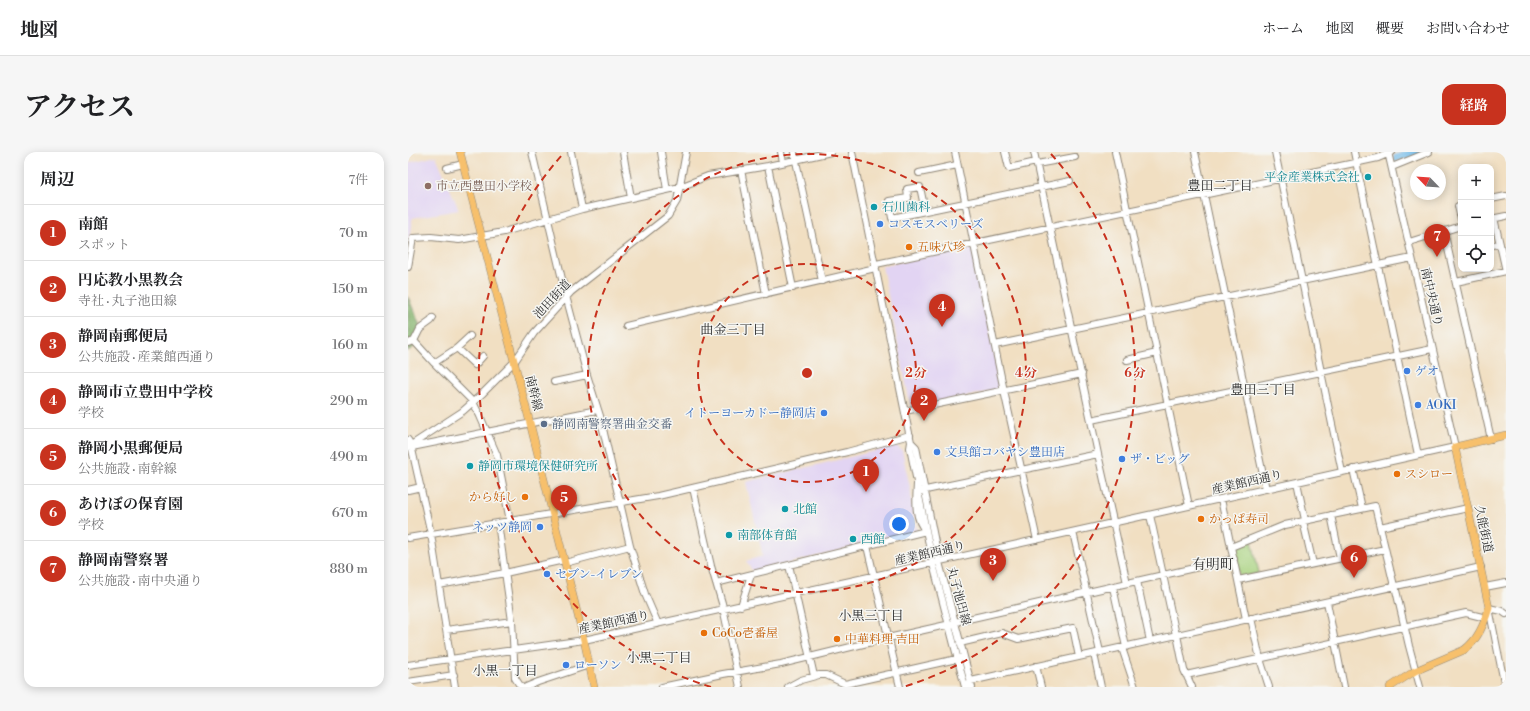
<!DOCTYPE html>
<html lang="ja">
<head>
<meta charset="utf-8">
<style>
  body { margin:0; font-family:"Libre Bodoni","Noto Serif JP",serif; background:#f6f6f6; color:#202124 }
  .controls { position:absolute; right:12px; top:12px; display:grid; overflow:hidden; border-radius:8px; box-shadow:0 2px 10px #0003 }
  .controls button { width:36px; height:36px; display:grid; place-items:center; padding:0; border:0; border-bottom:1px solid #e0e0e0; background:#fff; color:#202124; font:20px sans-serif }
  .compass { position:absolute; left:1002px; top:12px; width:36px; height:36px; border-radius:50%; background:#fff; box-shadow:0 2px 10px #0003; rotate:295deg }
  .you { position:absolute; left:491px; top:372px; width:14px; height:14px; margin:-10px; border:3px solid #fff; border-radius:50%; background:#1a73e8; box-shadow:0 0 0 6px #1a73e833 }
  .badge { display:grid; place-items:center; width:26px; height:26px; border-radius:50%; background:#c8321e; color:#fff; font-size:13px; font-weight:700 }
  .pin { position:absolute; translate:-50% -33px; filter:drop-shadow(0 1px 2px #0008) }
  .pin::after { content:''; position:absolute; top:21px; width:14px; height:12px; background:inherit; clip-path:polygon(0 0,100% 0,50% 100%) }
  .list { margin:0; padding:0; list-style:none }
  h2 { display:flex; justify-content:space-between; align-items:center; height:52px; margin:0; padding:0 16px; font-size:17px }
  h2 small { font-size:13px; font-weight:400; color:#757577 }
  .list li { display:grid; grid-template-columns:26px 1fr auto; gap:12px; align-items:center; box-sizing:border-box; height:56px; padding:0 16px; border-top:1px solid #e0e0e0 }
  .list b { display:block; font-size:15px; white-space:nowrap }
  .list p { margin:0; font-size:13px; white-space:nowrap; color:#757577 }
  .list em { font-size:13px; font-style:normal; color:#757577 }
  .icon { flex:none; width:22px; height:22px; fill:none; stroke:currentColor; stroke-width:2; stroke-linecap:round; stroke-linejoin:round }
  .map { position:relative; flex:none; width:1098px; height:535px; overflow:hidden; border-radius:12px }
  header { display:flex; align-items:center; gap:24px; box-sizing:border-box; height:56px; padding:0 20px; background:#fff; border-bottom:1px solid #e0e0e0 }
  header strong { font-size:19px }
  nav { display:flex; gap:22px; margin-inline-start:auto; font-size:14px }
  .intro { display:flex; align-items:center; justify-content:space-between; box-sizing:border-box; height:96px; padding:0 24px }
  h1 { margin:0; font-size:28px }
  .button { padding:10px 18px; border-radius:12px; background:#c8321e; color:#fff; font-size:14px; font-weight:700 }
  main { display:flex; gap:24px; padding:0 24px }
  aside { flex:1; background:#fff; border-radius:12px; box-shadow:0 2px 10px #0003 }
  .map>svg:first-child { display:block }
</style>
</head>
<body>
<header>
<strong>地図</strong>
<nav><a>ホーム</a><a>地図</a><a>概要</a><a>お問い合わせ</a></nav>
</header>
<div class="intro"><h1>アクセス</h1><a class="button">経路</a></div>
<main>
<aside>
<h2>周辺<small>7件</small></h2>
<ul class="list">
<li><span class="badge">1</span><div><b>南館</b><p>スポット</p></div><em>70 m</em></li>
<li><span class="badge">2</span><div><b>円応教小黒教会</b><p>寺社 · 丸子池田線</p></div><em>150 m</em></li>
<li><span class="badge">3</span><div><b>静岡南郵便局</b><p>公共施設 · 産業館西通り</p></div><em>160 m</em></li>
<li><span class="badge">4</span><div><b>静岡市立豊田中学校</b><p>学校</p></div><em>290 m</em></li>
<li><span class="badge">5</span><div><b>静岡小黒郵便局</b><p>公共施設 · 南幹線</p></div><em>490 m</em></li>
<li><span class="badge">6</span><div><b>あけぼの保育園</b><p>学校</p></div><em>670 m</em></li>
<li><span class="badge">7</span><div><b>静岡南警察署</b><p>公共施設 · 南中央通り</p></div><em>880 m</em></li>
</ul>
</aside>
<div class="map">
<svg width="1098" height="535" viewBox="0 0 1098 535">
  <rect width="100%" height="100%" fill="#f6f6f2"/>
  <filter id="ink" filterUnits="userSpaceOnUse"><feTurbulence type="fractalNoise" baseFrequency=".025" numOctaves="2"/><feDisplacementMap in="SourceGraphic" scale="8" xChannelSelector="R" yChannelSelector="G"/><feConvolveMatrix kernelMatrix="1 2 1 2 8 2 1 2 1" color-interpolation-filters="sRGB"/></filter>
  <filter id="wash" filterUnits="userSpaceOnUse"><feTurbulence type="fractalNoise" baseFrequency=".012" numOctaves="4" result="noise"/><feDisplacementMap in="SourceGraphic" scale="16" xChannelSelector="R" yChannelSelector="G"/><feGaussianBlur stdDeviation="0.9" result="paint"/><feColorMatrix in="noise" values="0 0 0 0 0 0 0 0 0 0 0 0 0 0 0 0 0 1.4 0 .05"/><feComposite in="paint" operator="in"/></filter>
  <g filter="url(#wash)">
    <rect width="100%" height="100%" fill="#f1dfc2"/>
    <path fill="#e2d4f3" d="M 28,4 L 51,58 L 4,66 L 0,98 L 0,11 Z
      M 565,95 L 594,237 L 503,256 L 474,114 Z
      M 488,294 L 494,298 L 503,340 L 503,348 L 508,376 L 510,379 L 345,420 L 338,409 L 355,404 L 338,330 Z"/>
    <path fill="#a7d27e" stroke="#697e54" d="M 844,389 L 851,421 L 832,425 L 826,396 Z"/>
    <path fill="#85b46d" stroke="#58704c" d="M 0,145 L 13,176 L 7,194 L 0,199 Z"/>
    <g fill="none" stroke-linecap="round" stroke-linejoin="round">
      <path stroke="#70b9e9" stroke-width="8" d="M 989,6 L 1008,0"/>
    </g>
  </g>
  <g filter="url(#ink)">
    <g fill="none" stroke-linecap="round" stroke-linejoin="round">
      <defs>
        <path id="minor" d="M 124,0 L 158,144 L 179,223 L 192,264 L 222,394 L 237,442 L 250,472
          M 163,0 L 174,57
          M 215,0 L 223,46
          M 253,0 L 259,38
          M 373,0 L 375,10
          M 386,0 L 414,129
          M 444,0 L 500,276 L 503,290 L 508,295 L 531,410 L 564,535
          M 547,0 L 596,239 L 629,388
          M 597,0 L 601,16 L 628,10
          M 626,0 L 690,302 L 719,431
          M 707,0 L 781,354
          M 787,0 L 858,337
          M 867,0 L 934,320
          M 946,0 L 1010,303
          M 629,12 L 667,5
          M 360,14 L 385,136
          M 984,15 L 1021,0
          M 39,16 L 55,12
          M 333,18 L 358,142
          M 511,21 L 549,13
          M 1083,47 L 1098,44
          M 1053,53 L 1050,54 L 1053,67
          M 517,59 L 512,35 L 499,37 L 500,46 L 481,49 L 484,66 L 662,29
          M 1086,66 L 1098,119
          M 1083,67 L 1098,64
          M 1036,79 L 1083,287
          M 1001,90 L 1053,74
          M 1083,93 L 1092,92
          M 468,112 L 970,6 L 984,0
          M 0,115 L 5,86 L 23,85 L 51,88 L 96,80 L 174,57 L 272,35 L 300,24 L 360,14 L 423,0
          M 1048,130 L 1098,119
          M 218,174 L 463,117 L 468,115
          M 62,184 L 49,196 L 26,211 L 65,250 L 72,264 L 89,303 L 102,369
          M 6,189 L 26,211
          M 0,191 L 6,189 L 12,177 L 23,169 L 25,166
          M 587,193 L 1004,106
          M 49,196 L 67,213 L 75,204
          M 719,208 L 749,201
          M 146,230 L 179,223
          M 497,259 L 674,222
          M 683,268 L 1024,197
          M 0,288 L 3,293 L 23,382 L 47,535
          M 503,290 L 502,296 L 510,335
          M 0,295 L 55,259 L 75,241 L 107,209 L 126,181 L 163,140 L 260,64 L 269,49 L 278,0
          M 4,295 L 189,258
          M 945,317 L 954,356
          M 889,330 L 897,368
          M 285,336 L 303,414 L 314,451 L 332,535
          M 0,338 L 13,335
          M 513,339 L 690,302
          M 511,344 L 525,412 L 557,535
          M 813,347 L 838,467
          M 742,363 L 768,483
          M 923,363 L 932,406
          M 895,369 L 905,412
          M 90,371 L 104,469 L 107,526 L 113,535
          M 972,375 L 1060,356
          M 665,380 L 692,500
          M 0,386 L 250,344 L 439,300 L 502,283
          M 459,394 L 492,535
          M 823,395 L 877,373 L 967,354 L 986,434
          M 157,411 L 222,394
          M 381,413 L 406,524
          M 830,428 L 977,397
          M 729,429 L 742,489
          M 308,431 L 518,379 C 506,367 508,348 509,332
          M 31,433 L 97,421 L 156,408
          M 987,434 L 1001,494 L 1012,535
          M 705,435 L 718,495
          M 1077,435 L 1098,431
          M 919,450 L 936,535
          M 333,454 L 343,423
          M 843,466 L 852,507 L 861,535
          M 547,470 L 826,407
          M 38,478 L 104,469
          M 769,483 L 776,518 L 784,535
          M 552,491 L 594,481 L 610,487 L 665,476 L 671,505
          M 714,496 L 727,535
          M 686,502 L 693,535
          M 0,513 L 176,488 L 1047,295 L 980,0
          M 628,514 L 633,535
          M 778,523 L 1058,461 L 1078,466
          M 0,530 L 46,523
          M 118,535 L 130,530 L 181,513
          M 254,535 L 315,522 L 373,512 L 480,486 L 547,471
          M 380,535 L 393,528 L 411,523 L 418,523 L 437,532 L 553,506
          M 559,535 L 563,529 L 1073,415
          M 1097,535 L 1081,456 L 1094,459 L 1098,462"/>
        <path id="major" d="M 52,0 L 122,271 L 176,488 L 186,535
          M 982,535 L 1007,519 L 1056,498 C 1070,488 1076,472 1081,456 L 1047,295 L 1098,283"/>
      </defs>
      <use href="#minor" stroke="#8e8576" stroke-width="8"/>
      <use href="#major" stroke="#8e8576" stroke-width="8"/>
      <use href="#minor" stroke="#fff" stroke-width="6"/>
      <use href="#major" stroke="#f7c06c" stroke-width="7"/>
    </g>
  </g>
  <g fill="none" stroke="#c8321e" stroke-width="2" stroke-dasharray="7 5">
    <circle cx="399" cy="221" r="109"/>
    <circle cx="399" cy="221" r="219"/>
    <path d="M303 535A328 328 0 0 1 155 2M643 2A328 328 0 0 1 495 535"/>
  </g>
  <g fill="#0f9aa8" stroke="#f6f6f2" stroke-width="1.5">
    <circle cx="960" cy="25" r="4"/>
    <circle cx="466" cy="55" r="4"/>
    <circle cx="62" cy="314" r="4"/>
    <circle cx="377" cy="357" r="4"/>
    <circle cx="321" cy="383" r="4"/>
    <circle cx="445" cy="387" r="4"/>
  </g>
  <circle fill="#8d6e63" stroke="#f6f6f2" stroke-width="1.5" cx="20" cy="34" r="4"/>
  <g fill="#3f7fe0" stroke="#f6f6f2" stroke-width="1.5">
    <circle cx="472" cy="72" r="4"/>
    <circle cx="999" cy="219" r="4"/>
    <circle cx="1010" cy="253" r="4"/>
    <circle cx="416" cy="261" r="4"/>
    <circle cx="529" cy="300" r="4"/>
    <circle cx="714" cy="307" r="4"/>
    <circle cx="132" cy="375" r="4"/>
    <circle cx="139" cy="422" r="4"/>
    <circle cx="158" cy="513" r="4"/>
  </g>
  <g fill="#e8710a" stroke="#f6f6f2" stroke-width="1.5">
    <circle cx="501" cy="95" r="4"/>
    <circle cx="989" cy="322" r="4"/>
    <circle cx="117" cy="345" r="4"/>
    <circle cx="793" cy="367" r="4"/>
    <circle cx="296" cy="481" r="4"/>
    <circle cx="429" cy="487" r="4"/>
  </g>
  <circle fill="#5c6f8a" stroke="#f6f6f2" stroke-width="1.5" cx="136" cy="272" r="4"/>
  <g text-anchor="middle" stroke-width="3" stroke-linejoin="round" paint-order="stroke">
    <g font-size="12" fill="#0d838f" stroke="#f6f6f2" text-anchor="start">
      <text x="952" y="29" text-anchor="end">平金産業株式会社</text>
      <text x="474" y="59">石川歯科</text>
      <text x="70" y="318">静岡市環境保健研究所</text>
      <text x="385" y="361">北館</text>
      <text x="329" y="387">南部体育館</text>
      <text x="453" y="391">西館</text>
    </g>
    <g font-size="12" fill="#785e54" stroke="#f6f6f2" text-anchor="start">
      <text x="28" y="38">市立西豊田小学校</text>
    </g>
    <g font-size="12" fill="#366cbe" stroke="#f6f6f2" text-anchor="start">
      <text x="480" y="76">コスモスベリーズ</text>
      <text x="1007" y="223">ゲオ</text>
      <text x="1018" y="257">AOKI</text>
      <text x="408" y="265" text-anchor="end">イトーヨーカドー静岡店</text>
      <text x="537" y="304">文具館コバヤシ豊田店</text>
      <text x="722" y="311">ザ・ビッグ</text>
      <text x="124" y="379" text-anchor="end">ネッツ静岡</text>
      <text x="147" y="426">セブン-イレブン</text>
      <text x="166" y="517">ローソン</text>
    </g>
    <g font-size="12" fill="#c56008" stroke="#f6f6f2" text-anchor="start">
      <text x="509" y="99">五味八珍</text>
      <text x="997" y="326">スシロー</text>
      <text x="109" y="349" text-anchor="end">から好し</text>
      <text x="801" y="371">かっぱ寿司</text>
      <text x="304" y="485">CoCo壱番屋</text>
      <text x="437" y="491">中華料理 吉田</text>
    </g>
    <g font-size="12" fill="#2b2b2b" stroke="#f6f6f2">
      <text transform="translate(1024 145) rotate(77)" y="4">南中央通り</text>
      <text transform="translate(144 147) rotate(-47)" y="4">池田街道</text>
      <text transform="translate(126 241) rotate(76)" y="4">南幹線</text>
      <text transform="translate(839 330) rotate(-13)" y="4">産業館西通り</text>
      <text transform="translate(1076 377) rotate(78)" y="4">久能街道</text>
      <text transform="translate(522 401) rotate(-13)" y="4">産業館西通り</text>
      <text transform="translate(551 444) rotate(75)" y="4">丸子池田線</text>
      <text transform="translate(206 470) rotate(-12)" y="4">産業館西通り</text>
    </g>
    <g font-size="12" fill="#4e5e75" stroke="#f6f6f2" text-anchor="start">
      <text x="144" y="276">静岡南警察署曲金交番</text>
    </g>
    <g font-size="13" fill="#2b2b2b" stroke="#f6f6f2">
      <text x="812" y="38">豊田二丁目</text>
      <text x="325" y="182">曲金三丁目</text>
      <text x="855" y="242">豊田三丁目</text>
      <text x="463" y="468">小黒三丁目</text>
      <text x="251" y="510">小黒二丁目</text>
      <text x="97" y="523">小黒一丁目</text>
    </g>
    <g font-size="14" fill="#2b2b2b" stroke="#f6f6f2">
      <text x="805" y="417">有明町</text>
    </g>
  </g>
  <circle cx="399" cy="221" r="6" fill="#c8321e" stroke="#f6f6f2" stroke-width="2"/>
  <g font-size="12" text-anchor="middle" font-weight="bold" fill="#c8321e" stroke="#f6f6f2" stroke-width="3" stroke-linejoin="round" paint-order="stroke">
    <text x="508" y="225">2 分</text>
    <text x="618" y="225">4 分</text>
    <text x="727" y="225">6 分</text>
  </g>
</svg>
<div class="controls">
<button>+</button>
<button>−</button>
<button><svg class="icon" aria-label="locate" viewBox="0 0 24 24"><circle cx="12" cy="12" r="6"/><path d="M12 2v4M12 18v4M2 12h4M18 12h4"/></svg></button>
</div>
<svg class="compass" viewBox="-18 -18 36 36"><path d="M0-13l5 13h-10z" fill="#e53935"/><path d="M0 13l5-13h-10z" fill="#757577"/></svg>
<div class="you"></div>
<div class="pin badge" style="left:458px;top:340px">1</div>
<div class="pin badge" style="left:516px;top:269px">2</div>
<div class="pin badge" style="left:585px;top:429px">3</div>
<div class="pin badge" style="left:534px;top:175px">4</div>
<div class="pin badge" style="left:156px;top:366px">5</div>
<div class="pin badge" style="left:946px;top:426px">6</div>
<div class="pin badge" style="left:1029px;top:105px">7</div>
</div>
</main>
</body>
</html>
